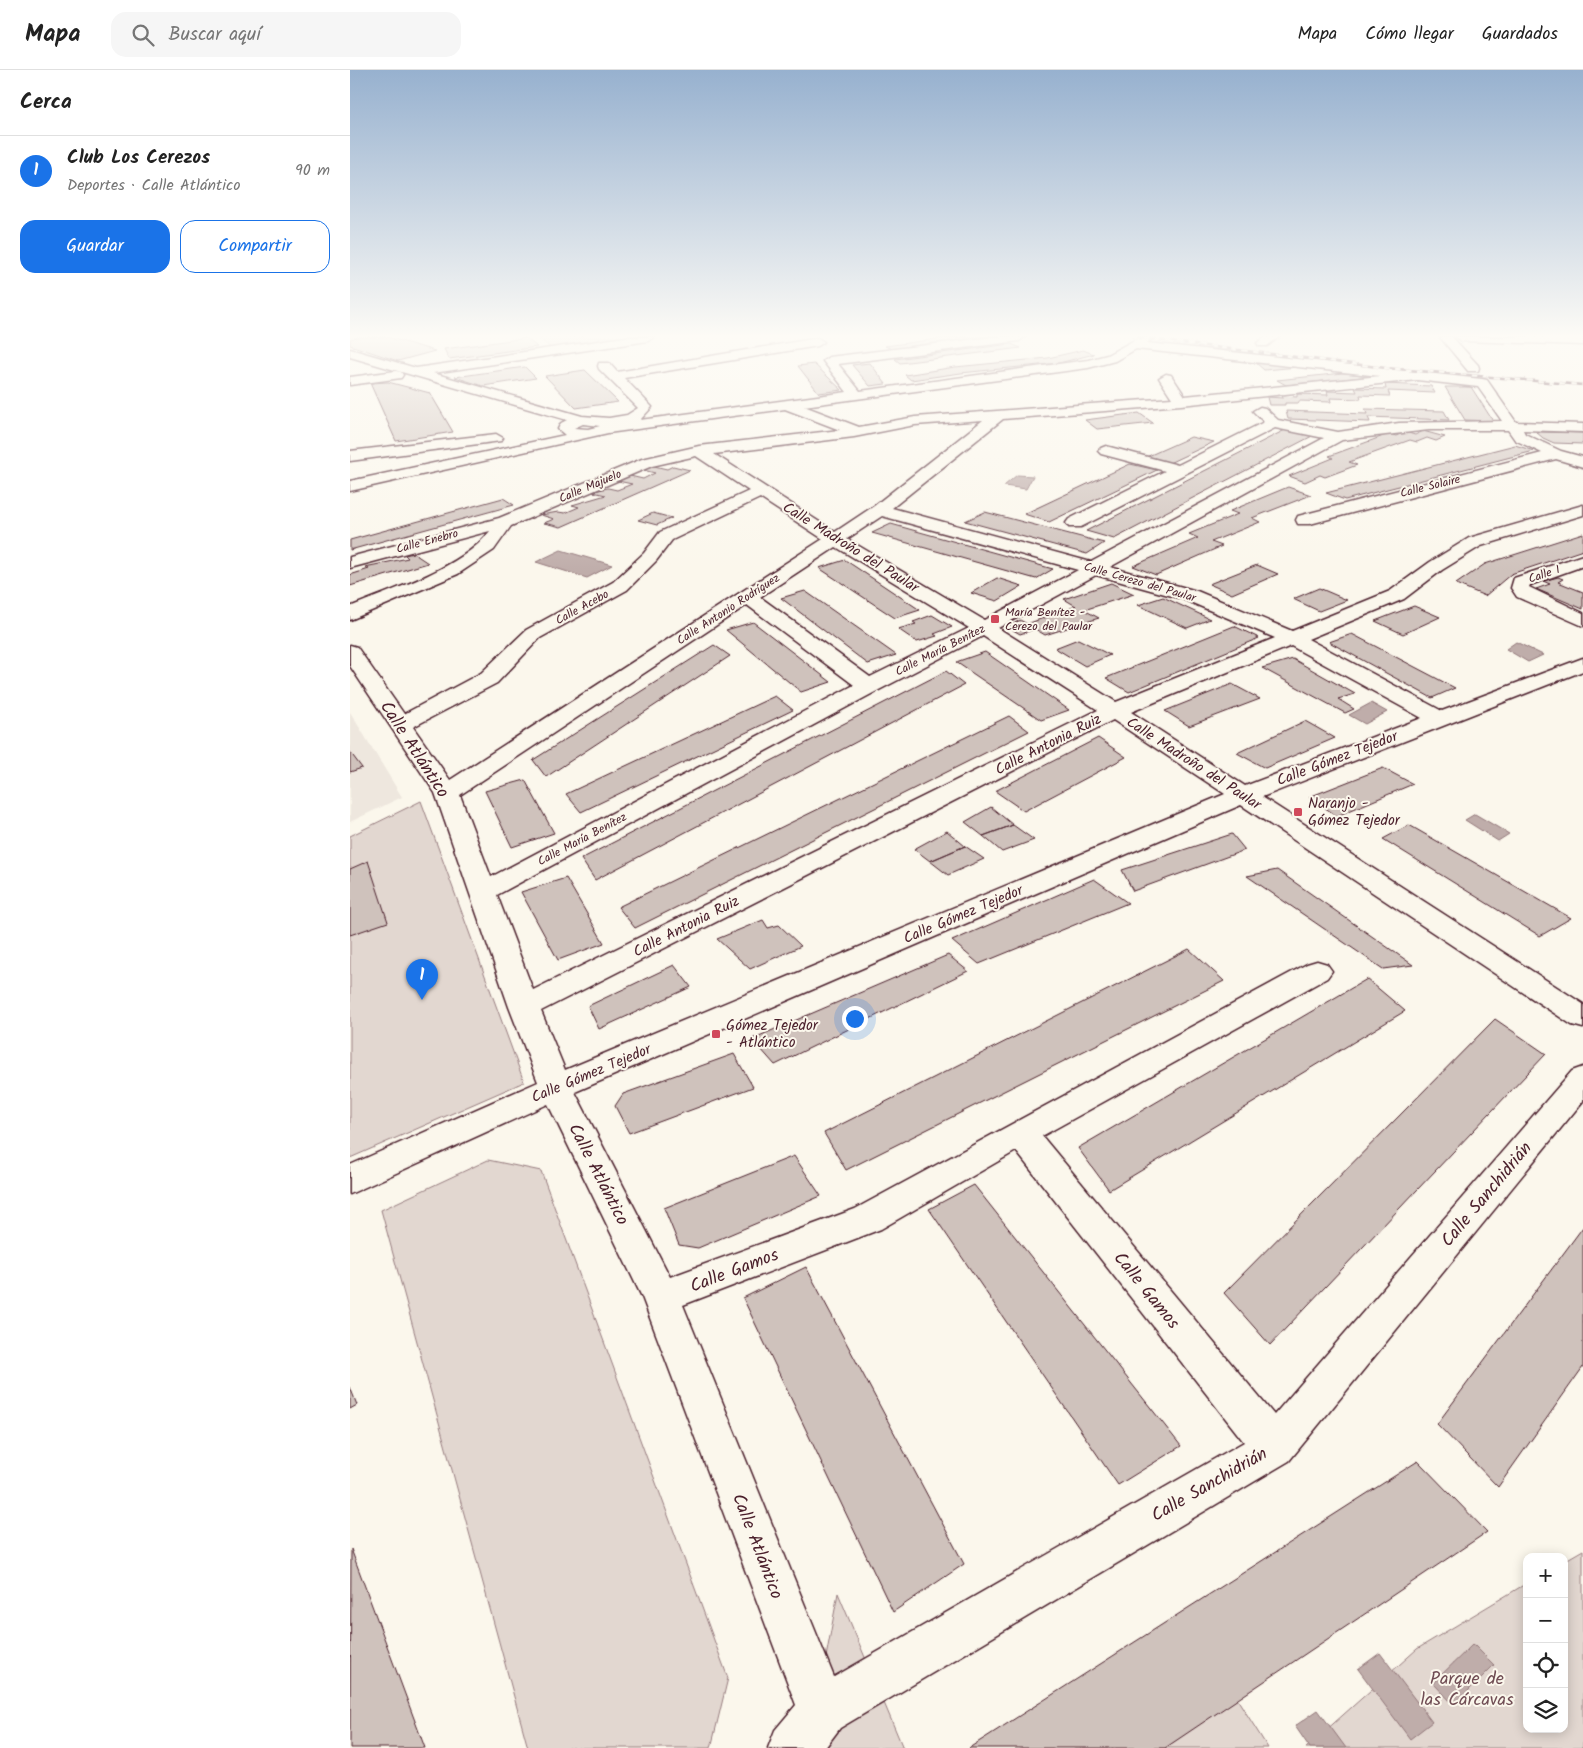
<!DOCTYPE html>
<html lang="es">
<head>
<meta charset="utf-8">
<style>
  body { margin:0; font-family:Kalam,sans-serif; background:#f6f6f6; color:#222 }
  .controls { position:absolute; right:15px; bottom:15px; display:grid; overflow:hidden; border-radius:10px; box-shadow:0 2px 12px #0003 }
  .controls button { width:45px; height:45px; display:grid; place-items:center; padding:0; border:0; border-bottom:1px solid #e0e0e0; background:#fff; color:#222; font:25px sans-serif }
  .you { position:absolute; left:504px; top:948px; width:18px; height:18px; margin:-12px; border:4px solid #fff; border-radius:50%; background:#1a73e8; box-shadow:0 0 0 8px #1a73e833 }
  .badge { display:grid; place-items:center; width:32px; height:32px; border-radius:50%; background:#1a73e8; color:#fff; font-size:16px; font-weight:700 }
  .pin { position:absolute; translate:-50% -41px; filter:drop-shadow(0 1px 2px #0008) }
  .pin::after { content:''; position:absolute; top:26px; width:18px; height:15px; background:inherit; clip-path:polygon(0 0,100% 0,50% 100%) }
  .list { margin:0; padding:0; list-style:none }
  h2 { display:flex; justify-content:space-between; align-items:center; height:65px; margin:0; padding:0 20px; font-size:21px }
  h2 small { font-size:16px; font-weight:400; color:#767676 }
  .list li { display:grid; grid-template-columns:32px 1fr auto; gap:15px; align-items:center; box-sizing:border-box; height:70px; padding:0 20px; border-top:1px solid #e0e0e0 }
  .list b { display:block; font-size:19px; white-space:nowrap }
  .list p { margin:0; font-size:16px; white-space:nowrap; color:#767676 }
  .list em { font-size:16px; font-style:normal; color:#767676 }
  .actions { display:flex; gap:10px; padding:15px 20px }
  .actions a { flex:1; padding:11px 0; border:1px solid #1a73e8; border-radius:15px; text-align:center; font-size:18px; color:#1a73e8 }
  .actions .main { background:#1a73e8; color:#fff }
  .icon { flex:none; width:28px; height:28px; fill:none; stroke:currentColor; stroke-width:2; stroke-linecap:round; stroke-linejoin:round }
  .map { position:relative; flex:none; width:1233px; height:1678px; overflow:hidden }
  header { display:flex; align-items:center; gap:30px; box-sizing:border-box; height:70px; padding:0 25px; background:#fff; border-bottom:1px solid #e0e0e0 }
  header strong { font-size:24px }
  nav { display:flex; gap:28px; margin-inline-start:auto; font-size:18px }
  .search { width:350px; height:45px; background:#f6f6f6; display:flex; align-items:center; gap:12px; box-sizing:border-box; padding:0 18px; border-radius:15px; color:#767676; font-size:19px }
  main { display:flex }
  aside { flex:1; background:#fff }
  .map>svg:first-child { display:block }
</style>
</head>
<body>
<header>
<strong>Mapa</strong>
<div class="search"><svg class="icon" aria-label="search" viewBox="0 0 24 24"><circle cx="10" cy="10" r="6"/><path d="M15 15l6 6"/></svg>Buscar aquí</div>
<nav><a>Mapa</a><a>Cómo llegar</a><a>Guardados</a></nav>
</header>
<main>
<aside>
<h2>Cerca<small></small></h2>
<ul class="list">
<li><span class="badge">1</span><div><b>Club Los Cerezos</b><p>Deportes · Calle Atlántico</p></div><em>90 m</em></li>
</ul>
<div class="actions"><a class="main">Guardar</a><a>Compartir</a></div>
</aside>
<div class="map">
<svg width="1233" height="1678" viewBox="0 0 1233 1678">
  <rect width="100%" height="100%" fill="#fbf7ec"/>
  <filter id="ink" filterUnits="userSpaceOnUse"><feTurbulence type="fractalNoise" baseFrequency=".02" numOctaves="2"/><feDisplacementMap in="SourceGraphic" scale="10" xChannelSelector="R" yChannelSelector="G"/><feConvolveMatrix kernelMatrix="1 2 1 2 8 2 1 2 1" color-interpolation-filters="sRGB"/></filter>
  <g filter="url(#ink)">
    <path fill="#eee7de" d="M 0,642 L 52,727 L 0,752 Z"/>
    <path fill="#e2d7d0" stroke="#967b7e" d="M 187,267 L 284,267 L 203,280 Z
      M 71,731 L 174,1012 L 0,1088 L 0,766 Z
      M 138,1090 L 191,1101 L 378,1608 L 361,1678 L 178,1678 L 31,1140 Z
      M 1233,1480 L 1233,1678 L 956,1678 L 1067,1579 L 1177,1513 L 1177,1659 L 1214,1659 L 1214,1491 Z
      M 488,1523 L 553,1678 L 459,1678 Z
      M 886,1627 L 918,1678 L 802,1678 Z"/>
    <path fill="#bfadaa" stroke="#907477" d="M 667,405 L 683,406 L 676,419 L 654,416 Z
      M 211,480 L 262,495 L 237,508 L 186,492 Z
      M 1166,572 L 1193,585 L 1178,592 L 1156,579 Z
      M 1021,633 L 1037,642 L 1015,654 L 999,645 Z
      M 1125,744 L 1159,764 L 1148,771 L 1115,750 Z
      M 1123,1574 L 1144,1595 L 1104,1635 L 1083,1613 Z
      M 1030,1583 L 1082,1652 L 1060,1669 L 1008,1599 Z
      M 968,1640 L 996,1678 L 960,1678 L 945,1656 Z"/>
    <path fill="#cfc2bc" stroke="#4a1f2b" d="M 8,267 L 37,267 L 85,281 L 48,291 L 0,275 L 0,269 Z
      M 601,267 L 643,267 L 544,280 L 535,276 Z
      M 176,268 L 187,277 L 99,289 L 94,279 Z
      M 661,274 L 671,278 L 550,293 L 545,289 Z
      M 733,280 L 744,284 L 709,293 L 611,303 L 561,310 L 555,305 L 605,297 L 698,288 Z
      M 905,292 L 949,297 L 914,300 Z
      M 520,293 L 536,314 L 520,316 L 502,295 Z
      M 464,294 L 492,320 L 469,323 L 448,296 Z
      M 175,297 L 186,308 L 133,316 L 105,307 Z
      M 235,300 L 268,332 L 226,338 L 195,306 Z
      M 993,303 L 1022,306 L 936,315 L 927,310 Z
      M 38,312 L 80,323 L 103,362 L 46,371 L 20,313 Z
      M 1035,314 L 1081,316 L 1085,323 L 1038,321 L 1040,326 L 1010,325 L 1011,329 L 980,328 L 981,332 L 949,331 L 949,333 L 935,333 L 935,335 L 919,335 L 917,327 L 933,328 L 932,326 L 947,327 L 947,324 L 978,325 L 977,321 L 1007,322 L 1005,318 L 1036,319 Z
      M 1095,317 L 1121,317 L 1143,351 L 1115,350 Z
      M 1015,339 L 1094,341 L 1099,350 L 1018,347 L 1020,352 L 938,349 L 936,341 L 1017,344 Z
      M 789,343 L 803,353 L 747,359 L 735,350 Z
      M 939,358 L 966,364 L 764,469 L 736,461 Z
      M 1073,361 L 1095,367 L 1086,371 L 1077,368 L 1067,372 L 1060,370 L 999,392 L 1007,395 L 975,407 L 970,405 L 955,412 L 939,406 L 983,388 L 979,386 L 1039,364 L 1046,366 L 1055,362 L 1065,365 Z
      M 1186,362 L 1233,363 L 1233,374 L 1204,373 L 1193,368 Z
      M 841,367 L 864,372 L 819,393 L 796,387 Z
      M 1165,375 L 1184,381 L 995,430 L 976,423 Z
      M 780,394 L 807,400 L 699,452 L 674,444 Z
      M 304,396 L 317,399 L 323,396 L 340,400 L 211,457 L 194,453 L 204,449 L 191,445 L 208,442 L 215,443 L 229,437 L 222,435 L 256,425 L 243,422 L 249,420 L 258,418 L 267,420 L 282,414 L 268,411 L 280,406 L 293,409 L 305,403 L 293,400 Z
      M 938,417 L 961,425 L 902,448 L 910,452 L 861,472 L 872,476 L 806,505 L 783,496 L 848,468 L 839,464 L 888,444 L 880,441 Z
      M 153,428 L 164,435 L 0,480 L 0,470 Z
      M 635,442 L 754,473 L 737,484 L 615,451 Z
      M 303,443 L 322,448 L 307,455 L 288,450 Z
      M 541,454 L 703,499 L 686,509 L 522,463 Z
      M 1233,463 L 1233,480 L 1161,504 L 1135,526 L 1106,514 L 1135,494 Z
      M 63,483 L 78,493 L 0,516 L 0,505 L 19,499 L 15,497 L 58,488 L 55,485 Z
      M 495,490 L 570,540 L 545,548 L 469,498 Z
      M 907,495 L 928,504 L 882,524 L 859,514 Z
      M 1208,507 L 1213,509 L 1208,512 L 1233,522 L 1233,539 L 1186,519 L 1200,514 L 1193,511 Z
      M 647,508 L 672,516 L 647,531 L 621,523 Z
      M 761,513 L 784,524 L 734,540 L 749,548 L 695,565 L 685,559 L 670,564 L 658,557 L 670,550 L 677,554 L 726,536 L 714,529 Z
      M 969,518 L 997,530 L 969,541 L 943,529 Z
      M 455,521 L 546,585 L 518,594 L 431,528 Z
      M 813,527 L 860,549 L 837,558 L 788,535 Z
      M 1064,536 L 1090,547 L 1053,564 L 1025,551 Z
      M 582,545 L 602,557 L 584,564 L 587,566 L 567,572 L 548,559 L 566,554 L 563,552 Z
      M 403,552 L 481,612 L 451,622 L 376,560 Z
      M 884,556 L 909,568 L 779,622 L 756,608 Z
      M 1002,564 L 1105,618 L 1082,628 L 979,572 Z
      M 728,569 L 760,585 L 735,596 L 705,578 Z
      M 364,575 L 380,586 L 196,707 L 183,690 Z
      M 635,582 L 719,640 L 691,650 L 606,592 Z
      M 943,589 L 1005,624 L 988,629 L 1004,639 L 995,643 L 912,598 Z
      M 596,601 L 614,615 L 245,810 L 231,789 Z
      M 882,614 L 910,629 L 839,656 L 815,641 Z
      M 425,626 L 443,640 L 231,742 L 216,724 Z
      M 659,646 L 679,661 L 285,858 L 268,837 Z
      M 955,651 L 985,668 L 915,698 L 887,683 Z
      M 748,668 L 776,687 L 674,741 L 645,721 Z
      M 0,682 L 12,698 L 0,702 Z
      M 1033,698 L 1063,714 L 987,746 L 959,727 Z
      M 175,710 L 204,763 L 162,777 L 135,721 Z
      M 641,737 L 663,755 L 633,766 L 615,752 Z
      M 663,755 L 684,770 L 652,782 L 633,766 Z
      M 1059,755 L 1221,848 L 1190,866 L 1033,769 Z
      M 597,761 L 615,776 L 580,791 L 564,779 Z
      M 882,764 L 895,780 L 783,821 L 772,800 Z
      M 615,776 L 634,789 L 598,805 L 580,791 Z
      M 18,791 L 38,852 L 0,865 L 0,799 Z
      M 927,800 L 1063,895 L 1033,899 L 897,806 Z
      M 216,808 L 254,873 L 208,890 L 171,822 Z
      M 744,809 L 778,833 L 629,894 L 602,871 Z
      M 413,850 L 418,858 L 429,855 L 451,876 L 400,899 L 367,869 Z
      M 839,879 L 874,911 L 496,1100 L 474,1063 Z
      M 598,885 L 618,901 L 425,995 L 402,969 Z
      M 324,895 L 341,917 L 249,959 L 238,936 Z
      M 1017,909 L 1055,941 L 759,1120 L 728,1078 Z
      M 1145,949 L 1196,984 L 920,1275 L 874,1223 Z
      M 384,984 L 403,1017 L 279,1063 L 265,1036 L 273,1024 Z
      M 444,1086 L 471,1126 L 348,1178 L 329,1175 L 314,1138 Z
      M 624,1115 L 831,1376 L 768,1415 L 579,1139 Z
      M 1233,1157 L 1233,1297 L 1148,1417 L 1087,1354 Z
      M 456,1197 L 614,1494 L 543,1542 L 393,1228 Z
      M 0,1317 L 7,1335 L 0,1339 Z
      M 1068,1391 L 1137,1462 L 815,1678 L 619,1678 Z
      M 1,1479 L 75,1678 L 0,1678 Z"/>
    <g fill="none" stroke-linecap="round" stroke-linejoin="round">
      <defs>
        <path id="street" d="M 275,267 L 304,267 L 298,271 L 83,303 L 232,346 L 259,348 L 277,345 L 288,338 L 249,299 L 248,296 L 249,293 L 259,293 L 267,302 L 468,268 L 474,272 L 468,276 L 274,308 L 302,337 L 290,350 L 497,322 L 473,291 L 479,287 L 642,267 L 675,267 L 669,271 L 488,294 L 510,321 L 738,290 L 757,285 L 790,267 L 805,267 L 797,273 L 1132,309 L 1137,310 L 1166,352 L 1233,354 L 1233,362 L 1173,360 L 1175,364 L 1211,381 L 1233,387 L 1233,397 L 1206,389 L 960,454 L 948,454 L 946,450 L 948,446 L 1192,383 L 1165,370 L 1158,360 L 1079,360 L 992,370 L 760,497 L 847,521 L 942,561 L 1040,521 L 1080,492 L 1119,468 L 1233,435 L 1233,445 L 1131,476 L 1092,500 L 1054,529 L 958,569 L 1092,641 L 1233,588 L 1233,601 L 912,727 L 1233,934 L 1233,958 L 1222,955 L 891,735 L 225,1022 L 320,1207 L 505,1139 L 957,894 L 967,891 L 977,894 L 982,901 L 977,908 L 692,1066 L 924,1345 L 1222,1001 L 1233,997 L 1233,1031 L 939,1391 L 490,1658 L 475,1678 L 418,1678 L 425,1660 L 446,1635 L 292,1227 L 198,1034 L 0,1124 L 0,1095 L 188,1012 L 159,937 L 85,723 L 0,596 L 0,575 L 7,577 L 54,644 L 131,603 L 176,560 L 263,512 L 294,483 L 310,462 L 399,421 L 346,386 L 302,396 L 161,456 L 144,480 L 108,504 L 0,550 L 0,537 C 41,520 114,497 140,461 L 0,498 L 0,487 L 149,448 L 292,389 L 349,376 L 490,360 L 435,339 L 258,363 L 0,421 L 0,411 L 215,365 L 208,359 L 211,353 L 217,350 L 0,287 L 0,279 L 66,298 ZM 786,279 L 1030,306 L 835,326 L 821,305 L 816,304 L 809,308 L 822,328 L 565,347 L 509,357 L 454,336 L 738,298 L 765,291 ZM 1067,310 L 1128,317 L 1152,351 L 1049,353 L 988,362 L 928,350 L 915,338 L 910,337 L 903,341 L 914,352 L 828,395 L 756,376 L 751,378 L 748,381 L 751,384 L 815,401 L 719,449 L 716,453 L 719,457 L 731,457 L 925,358 L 974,368 L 741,492 L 542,438 L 653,349 L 831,335 ZM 633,350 L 524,436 L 485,462 L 364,384 L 504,367 L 565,355 ZM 233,354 L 250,356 L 238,359 L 224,358 ZM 410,428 L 473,469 L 100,710 L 63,657 L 147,613 L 190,568 L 277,520 L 306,491 L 322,470 ZM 532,446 L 728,500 L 634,550 L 497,469 ZM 486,477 L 619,558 L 520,607 L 410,527 ZM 746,505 L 833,529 L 925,568 L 766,632 L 648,558 ZM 397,535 L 504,615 L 141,807 L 110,725 ZM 633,566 L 748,640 L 183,920 L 147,825 L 527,621 ZM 941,576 L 1072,648 L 895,716 L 781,642 ZM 763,650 L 875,724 L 215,1000 L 191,941 ZM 666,1081 L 894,1372 L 484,1607 L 333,1235 L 531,1159 Z
          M 915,267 L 929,267 L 917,276 L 909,276 L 907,273 Z
          M 1090,267 L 1102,267 L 1128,295 L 1129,298 L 1128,301 L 1118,301 Z
          M 1106,267 L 1233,267 L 1233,275 L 1112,271 Z
          M 46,301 L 51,302 L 53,305 L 51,308 L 0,315 L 0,307 Z
          M 146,364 L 153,368 L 151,371 L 0,391 L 0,381 Z
          M 1233,485 L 1233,496 L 1180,515 L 1179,517 L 1233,543 L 1233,556 L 1167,527 L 1161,518 L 1164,508 Z"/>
      </defs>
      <use href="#street" stroke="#4a1f2b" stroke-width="3"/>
      <use href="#street" fill="#fbf7ec" fill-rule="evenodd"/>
      <defs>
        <path id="rail" d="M 783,267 L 1036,298 L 1233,315"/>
      </defs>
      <use href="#rail" stroke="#4a1f2b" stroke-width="2.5"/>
      <use href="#rail" stroke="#fbf7ec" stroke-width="2" stroke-dasharray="5.5" stroke-linecap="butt"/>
    </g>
  </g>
  <linearGradient id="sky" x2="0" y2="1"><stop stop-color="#97b1cf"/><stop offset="0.53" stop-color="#fdfbf6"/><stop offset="1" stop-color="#fdfbf6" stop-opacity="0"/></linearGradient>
  <rect width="1233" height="502" fill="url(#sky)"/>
  <g fill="#d1495b" stroke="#fbf7ec" stroke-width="2">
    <rect x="640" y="544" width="10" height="10" rx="2.5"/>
    <rect x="943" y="737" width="10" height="10" rx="2.5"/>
    <rect x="361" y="959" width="10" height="10" rx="2.5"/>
  </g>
  <g text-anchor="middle" stroke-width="4" stroke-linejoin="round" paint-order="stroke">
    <g font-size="12" fill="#4a1f2b" stroke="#fbf7ec">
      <text transform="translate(240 416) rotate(-23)" y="4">Calle Majuelo</text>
      <text transform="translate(1080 416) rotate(-14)" y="4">Calle Solaire</text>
      <text transform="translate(77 471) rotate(-15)" y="4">Calle Enebro</text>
      <text transform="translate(1194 504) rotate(-19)" y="4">Calle I</text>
      <text transform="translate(790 512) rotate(16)" y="4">Calle Cerezo del Paular</text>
      <text transform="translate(232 537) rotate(-29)" y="4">Calle Acebo</text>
      <text transform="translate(378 539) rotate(-33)" y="4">Calle Antonio Rodríguez</text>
      <text transform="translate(590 580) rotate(-27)" y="4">Calle María Benítez</text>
      <text transform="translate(232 769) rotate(-28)" y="4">Calle María Benítez</text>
    </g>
    <g font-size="12" fill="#4a1f2b" stroke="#fbf7ec" text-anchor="start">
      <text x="655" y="546">María Benítez -<tspan x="655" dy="14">Cerezo del Paular</tspan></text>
    </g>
    <g font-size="15" fill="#4a1f2b" stroke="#fbf7ec">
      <text transform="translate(501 477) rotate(32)" y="5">Calle Madroño del Paular</text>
      <text transform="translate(698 674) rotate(-27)" y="5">Calle Antonia Ruiz</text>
      <text transform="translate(987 688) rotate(-21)" y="5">Calle Gómez Tejedor</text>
      <text transform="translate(844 693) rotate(33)" y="5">Calle Madroño del Paular</text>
      <text transform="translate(613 844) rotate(-23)" y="5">Calle Gómez Tejedor</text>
      <text transform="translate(336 856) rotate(-27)" y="5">Calle Antonia Ruiz</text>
      <text transform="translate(241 1003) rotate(-23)" y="5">Calle Gómez Tejedor</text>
    </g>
    <g font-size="15" fill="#4a1f2b" stroke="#fbf7ec" text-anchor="start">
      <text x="958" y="738">Naranjo -<tspan x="958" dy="17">Gómez Tejedor</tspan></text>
      <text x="376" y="960">Gómez Tejedor<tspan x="376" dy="17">- Atlántico</tspan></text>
    </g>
    <g font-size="18" fill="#4a1f2b" stroke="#fbf7ec">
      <text transform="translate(65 679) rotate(57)" y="6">Calle Atlántico</text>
      <text transform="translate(249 1104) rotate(63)" y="6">Calle Atlántico</text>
      <text transform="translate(1136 1124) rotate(-50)" y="6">Calle Sanchidrián</text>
      <text transform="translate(384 1200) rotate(-21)" y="6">Calle Gamos</text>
      <text transform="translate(797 1220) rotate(51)" y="6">Calle Gamos</text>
      <text transform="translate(859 1414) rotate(-30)" y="6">Calle Sanchidrián</text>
      <text transform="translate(408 1476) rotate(69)" y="6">Calle Atlántico</text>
    </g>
    <g font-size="18" fill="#704d54" stroke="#fbf7ec">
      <text x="1117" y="1614">Parque de<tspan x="1117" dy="21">las Cárcavas</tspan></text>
    </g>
  </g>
</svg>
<div class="controls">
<button>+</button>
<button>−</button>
<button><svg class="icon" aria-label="locate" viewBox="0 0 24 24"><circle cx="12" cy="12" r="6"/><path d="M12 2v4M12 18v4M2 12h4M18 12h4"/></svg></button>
<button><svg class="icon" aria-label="layers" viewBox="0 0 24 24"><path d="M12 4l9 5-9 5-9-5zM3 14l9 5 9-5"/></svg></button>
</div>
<div class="you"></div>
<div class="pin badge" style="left:72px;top:930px">1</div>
</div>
</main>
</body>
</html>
